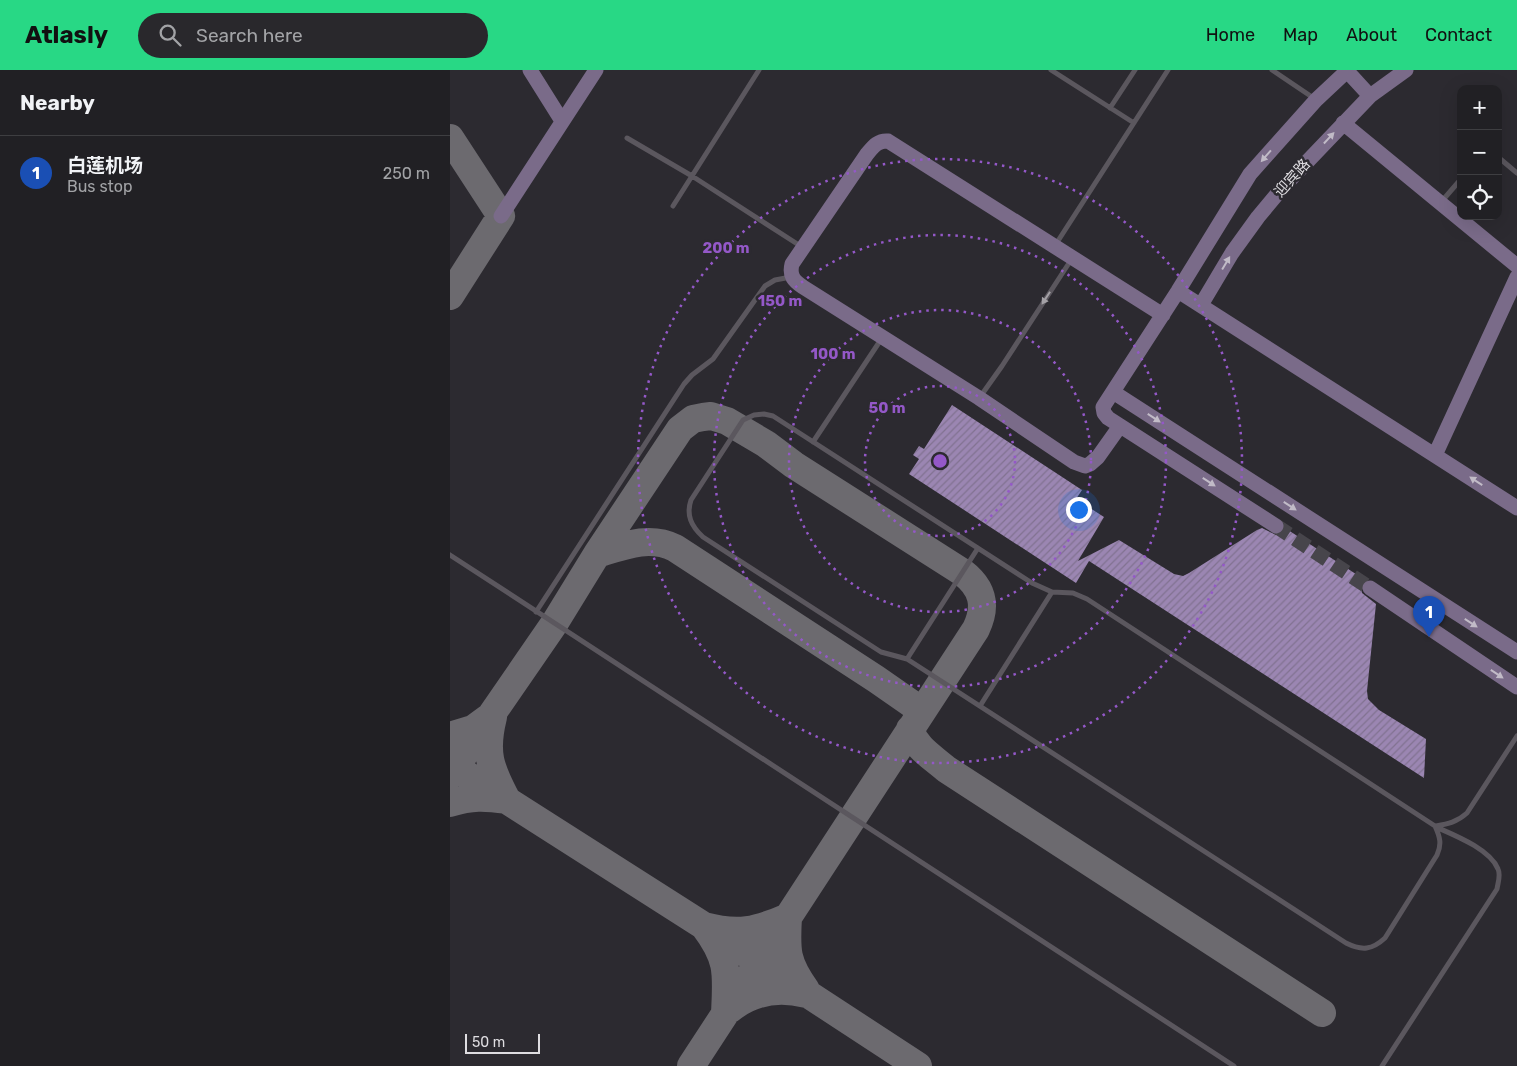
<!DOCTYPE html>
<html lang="en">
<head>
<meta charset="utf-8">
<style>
  body { margin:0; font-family:Rubik,"Noto Sans SC",sans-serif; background:#29282c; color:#f1f3f6 }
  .controls { position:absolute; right:15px; top:15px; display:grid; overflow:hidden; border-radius:10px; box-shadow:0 5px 20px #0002 }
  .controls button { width:45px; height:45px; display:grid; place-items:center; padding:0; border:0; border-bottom:1px solid #3e3e41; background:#212024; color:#f1f3f6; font:25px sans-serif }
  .scale { position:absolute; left:15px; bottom:12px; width:75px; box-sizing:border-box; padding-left:5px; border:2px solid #dfdde1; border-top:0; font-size:14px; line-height:18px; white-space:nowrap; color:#dfdde1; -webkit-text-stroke:4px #2c2a30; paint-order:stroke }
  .you { position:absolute; left:628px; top:439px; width:18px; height:18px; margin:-12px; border:4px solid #fff; border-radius:50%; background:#1a73e8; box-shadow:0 0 0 8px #1a73e833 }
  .badge { display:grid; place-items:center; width:32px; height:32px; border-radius:50%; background:#28d885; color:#fff; font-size:16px; font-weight:700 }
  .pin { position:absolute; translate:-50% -41px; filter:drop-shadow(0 1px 2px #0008) }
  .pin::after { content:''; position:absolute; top:26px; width:18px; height:15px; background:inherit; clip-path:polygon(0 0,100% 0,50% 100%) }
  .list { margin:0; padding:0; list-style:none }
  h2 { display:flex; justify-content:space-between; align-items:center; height:65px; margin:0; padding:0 20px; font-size:21px }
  h2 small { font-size:16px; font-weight:400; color:#a2a3a6 }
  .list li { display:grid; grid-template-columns:32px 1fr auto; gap:15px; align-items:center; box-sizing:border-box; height:75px; padding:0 20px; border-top:1px solid #3e3e41 }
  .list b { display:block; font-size:19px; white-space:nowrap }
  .list p { margin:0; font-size:16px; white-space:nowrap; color:#a2a3a6 }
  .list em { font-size:16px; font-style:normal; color:#a2a3a6 }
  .icon { flex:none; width:28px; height:28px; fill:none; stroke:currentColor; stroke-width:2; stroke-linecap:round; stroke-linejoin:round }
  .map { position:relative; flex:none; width:1067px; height:996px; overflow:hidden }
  header { display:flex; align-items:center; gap:30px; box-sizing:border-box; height:70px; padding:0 25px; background:#28d885; color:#111 }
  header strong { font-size:24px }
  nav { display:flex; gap:28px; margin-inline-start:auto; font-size:18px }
  .search { width:350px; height:45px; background:#29282c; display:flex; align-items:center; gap:12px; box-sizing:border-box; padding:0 18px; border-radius:28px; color:#a2a3a6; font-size:19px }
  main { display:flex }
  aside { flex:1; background:#212024 }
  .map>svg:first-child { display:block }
</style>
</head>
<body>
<header>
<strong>Atlasly</strong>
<div class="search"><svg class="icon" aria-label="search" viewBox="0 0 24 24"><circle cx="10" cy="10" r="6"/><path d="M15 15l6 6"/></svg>Search here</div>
<nav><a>Home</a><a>Map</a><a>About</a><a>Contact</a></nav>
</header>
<main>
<aside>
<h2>Nearby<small></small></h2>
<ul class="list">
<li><span class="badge" style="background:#1a4fb4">1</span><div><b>白莲机场</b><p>Bus stop</p></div><em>250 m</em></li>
</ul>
</aside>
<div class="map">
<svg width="1067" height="996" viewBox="0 0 1067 996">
  <defs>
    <pattern id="building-hatch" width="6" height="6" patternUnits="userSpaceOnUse" patternTransform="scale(1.25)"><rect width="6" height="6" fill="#9b86b2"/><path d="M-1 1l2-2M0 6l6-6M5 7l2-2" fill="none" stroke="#817291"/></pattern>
  </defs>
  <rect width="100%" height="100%" fill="#2c2a30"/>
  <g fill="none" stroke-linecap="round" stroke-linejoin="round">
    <path stroke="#6c6a6f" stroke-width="28" d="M 0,68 L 51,146 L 0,226
      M 147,484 L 230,359 L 243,349 L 253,347 L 261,346 L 277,351 L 316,374 L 344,395 L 512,502 C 533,518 537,536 526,559 L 241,996
      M 460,659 C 466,678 481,686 496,699 L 872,943
      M 0,666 L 23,659 L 38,648
      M 0,694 L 254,856 L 468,996
      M 0,705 L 104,554 L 147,484 C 173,476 199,465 225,478 L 426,609 L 472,641
      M 0,733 C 22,726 35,727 57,730 C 40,698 34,683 43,647
      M 279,940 C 302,921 328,917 356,924
      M 275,943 C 277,903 279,889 254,856 C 288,865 306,861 338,847 C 336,881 336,892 356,920"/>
  </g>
  <path fill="url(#building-hatch)" d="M 502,335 L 632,420 L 626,429 L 654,447 L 628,491 L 669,470 L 724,504 L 733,506 L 739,503 L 807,460 L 812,458 L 826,465 L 831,464 L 835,458 L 912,508 L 914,511 L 911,517 L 912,523 L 926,534 L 917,621 L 918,629 L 929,640 L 976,669 L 974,708 L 639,491 L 626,513 L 459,404 L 469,389 L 463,385 L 469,376 L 474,379 Z"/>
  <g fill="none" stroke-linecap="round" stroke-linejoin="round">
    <path stroke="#47454b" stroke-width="15" stroke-dasharray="15 8" stroke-linecap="butt" d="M 826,456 L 920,518"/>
    <path stroke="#5b575e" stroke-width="5" d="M 601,0 L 684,53
      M 822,0 L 865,29
      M 660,38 L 685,0
      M 177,68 L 242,106 L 352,177
      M 1048,87 L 1067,103
      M 992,131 L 1011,109
      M 223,136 L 309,0
      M 606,174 L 718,0
      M 530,327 L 552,296 L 621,190
      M 314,344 L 323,346 L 582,513 L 602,522 L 623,523 L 637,529 L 985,756 C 990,767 992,774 987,785 L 935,868 C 922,880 912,881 896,873 L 457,589 L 431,582 L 253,467 C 241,456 236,445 241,430 L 293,350 L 304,345 Z
      M 363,372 L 432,268
      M 0,485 L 784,996
      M 86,542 L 234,314 L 242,305 L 263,289 L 315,216 L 325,210 L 341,207
      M 457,589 L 528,478
      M 530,636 L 602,522
      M 986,756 C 998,754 1007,752 1017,743 L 1067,666
      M 932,996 L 1047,819 C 1048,812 1051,805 1048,799 C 1040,779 1004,765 986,757"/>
    <path stroke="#7a6b89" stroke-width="15" d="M 80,0 L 112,51
      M 897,1 L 920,26
      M 893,53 L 1067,196
      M 51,146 L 146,0
      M 728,221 L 1067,438
      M 751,235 L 782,183 L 808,147 L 833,117 L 920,26 L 956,0
      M 663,322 L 1067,582
      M 670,356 L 648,387 L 640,394 L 635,396 L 624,392 L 529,328 L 353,217 C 344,211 339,206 342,194 L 417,84 C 423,77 428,70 438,71 L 713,245
      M 985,385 L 1067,207
      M 826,456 L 658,348 L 654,343 L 653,337 L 728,221 L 800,104 L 866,30 L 898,0
      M 920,518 L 1067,617"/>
  </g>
  <defs><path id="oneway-solid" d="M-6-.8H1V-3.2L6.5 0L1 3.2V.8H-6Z" transform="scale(1.25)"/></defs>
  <g fill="#c1bbc7">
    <use href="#oneway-solid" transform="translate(879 68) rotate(-47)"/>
    <use href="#oneway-solid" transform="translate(816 86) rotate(131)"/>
    <use href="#oneway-solid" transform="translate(776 193) rotate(-59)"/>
    <use href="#oneway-solid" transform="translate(704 348) rotate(33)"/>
    <use href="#oneway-solid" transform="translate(1026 411) rotate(-147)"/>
    <use href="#oneway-solid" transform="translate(759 412) rotate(33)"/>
    <use href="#oneway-solid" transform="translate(840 436) rotate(33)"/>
    <use href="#oneway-solid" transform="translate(1021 553) rotate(33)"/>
    <use href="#oneway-solid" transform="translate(1047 604) rotate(34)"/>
  </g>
  <use fill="#a4a1a6" href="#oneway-solid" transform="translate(596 228) rotate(123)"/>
  <g fill="none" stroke="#9458c8" stroke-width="2.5" stroke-dasharray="2.5 5">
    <circle cx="490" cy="391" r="75"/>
    <circle cx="490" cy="391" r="151"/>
    <circle cx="490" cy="391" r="226"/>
    <circle cx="490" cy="391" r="302"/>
  </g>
  <g text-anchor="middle" stroke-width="5" stroke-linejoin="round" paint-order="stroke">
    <g font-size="15" fill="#dfdde1" stroke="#2c2a30">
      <text transform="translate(842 108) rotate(-48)" y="5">迎宾路</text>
    </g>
  </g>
  <circle cx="490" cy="391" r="8" fill="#9458c8" stroke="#2c2a30" stroke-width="2.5"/>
  <g font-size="15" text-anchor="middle" font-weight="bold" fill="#9458c8" stroke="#2c2a30" stroke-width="5" stroke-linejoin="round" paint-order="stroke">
    <text x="276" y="183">200 m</text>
    <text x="330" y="236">150 m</text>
    <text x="383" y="289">100 m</text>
    <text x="437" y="343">50 m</text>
  </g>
</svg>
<div class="controls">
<button>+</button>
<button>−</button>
<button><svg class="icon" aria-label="locate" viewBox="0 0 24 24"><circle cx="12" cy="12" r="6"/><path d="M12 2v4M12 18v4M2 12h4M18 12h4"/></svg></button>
</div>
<div class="scale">50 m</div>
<div class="you"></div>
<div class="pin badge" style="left:979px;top:567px;background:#1a4fb4">1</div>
</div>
</main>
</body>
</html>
